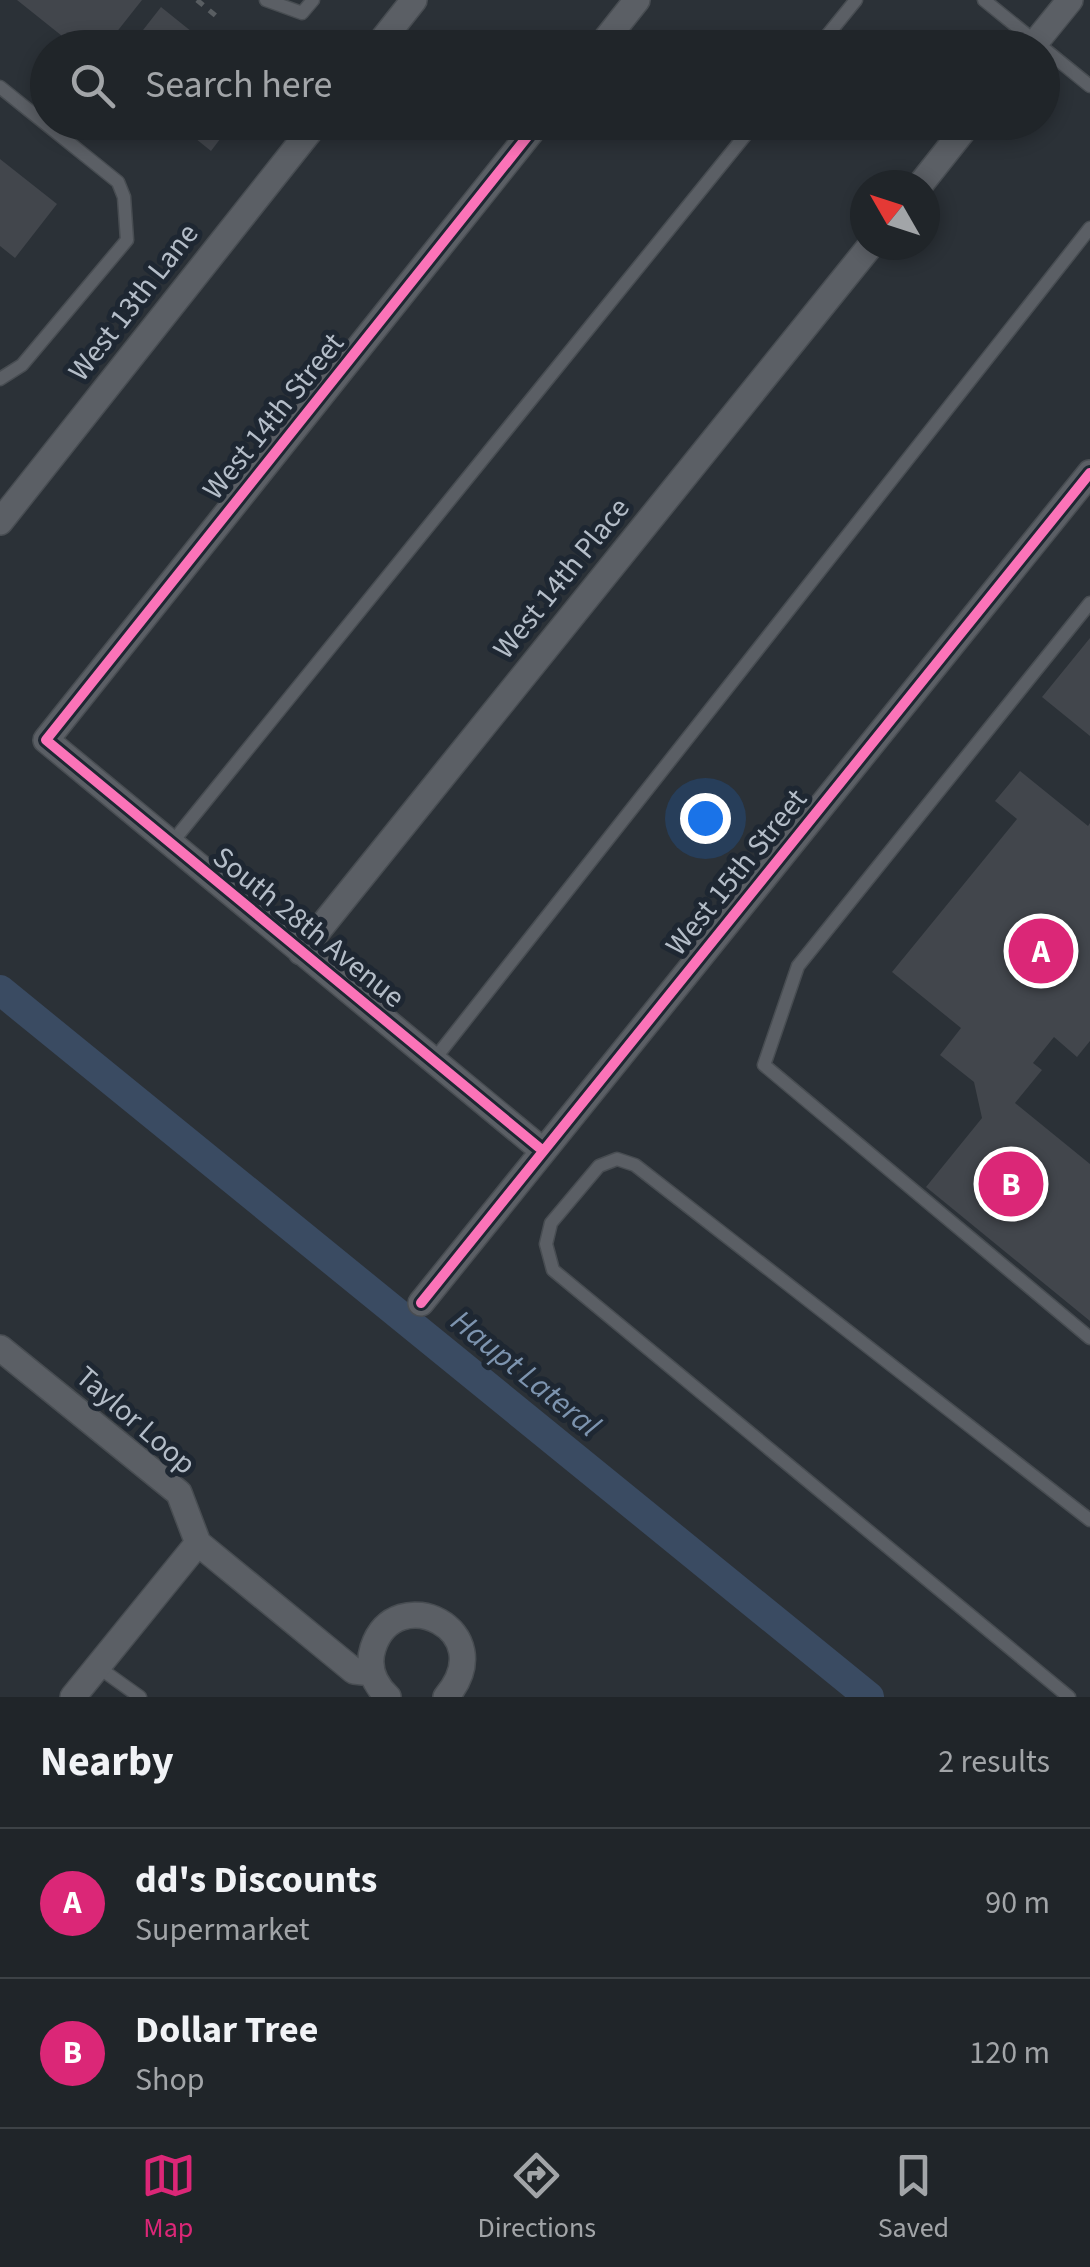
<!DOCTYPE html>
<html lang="en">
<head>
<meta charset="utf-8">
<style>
  body { margin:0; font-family:"Source Sans 3",sans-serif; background:#282d31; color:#f1f3f6 }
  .compass { position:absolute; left:850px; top:170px; width:90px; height:90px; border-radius:50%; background:#202529; box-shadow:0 5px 15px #0003; rotate:309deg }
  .you { position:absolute; left:705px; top:818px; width:35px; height:35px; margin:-25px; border:8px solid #fff; border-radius:50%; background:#1a73e8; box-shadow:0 0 0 15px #1a73e833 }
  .badge { display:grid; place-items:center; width:65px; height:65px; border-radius:50%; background:#db2777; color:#fff; font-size:32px; font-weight:700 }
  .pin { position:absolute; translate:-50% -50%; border:5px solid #fff; box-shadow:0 2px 10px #0006 }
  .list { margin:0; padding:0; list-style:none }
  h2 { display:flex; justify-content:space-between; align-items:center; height:130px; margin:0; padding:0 40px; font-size:42px }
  h2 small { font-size:32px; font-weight:400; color:#a2a5a8 }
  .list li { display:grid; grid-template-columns:65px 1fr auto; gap:30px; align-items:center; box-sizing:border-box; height:150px; padding:0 40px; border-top:2px solid #3d4246 }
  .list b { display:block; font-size:38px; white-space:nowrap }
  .list p { margin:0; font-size:32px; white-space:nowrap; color:#a2a5a8 }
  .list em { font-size:32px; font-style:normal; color:#a2a5a8 }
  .icon { flex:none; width:55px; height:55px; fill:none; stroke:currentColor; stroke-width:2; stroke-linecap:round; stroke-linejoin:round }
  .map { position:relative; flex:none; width:1090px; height:1697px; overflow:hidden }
  .search { position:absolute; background:#202529; box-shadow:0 5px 15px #0003; left:30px; right:30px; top:30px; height:110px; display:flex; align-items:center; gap:25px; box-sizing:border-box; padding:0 35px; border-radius:55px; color:#a2a5a8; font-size:38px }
  .sheet { height:430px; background:#202529 }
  nav { display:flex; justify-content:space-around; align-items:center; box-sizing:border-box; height:140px; border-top:2px solid #3d4246; background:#202529; font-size:28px; color:#a2a5a8 }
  nav a { display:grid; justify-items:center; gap:5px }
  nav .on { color:#db2777 }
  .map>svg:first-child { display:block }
</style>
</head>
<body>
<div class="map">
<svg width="1090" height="1697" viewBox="0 0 1090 1697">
  <rect width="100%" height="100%" fill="#2b3137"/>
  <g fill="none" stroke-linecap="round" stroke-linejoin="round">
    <path stroke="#3a4b62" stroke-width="30" d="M 0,990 L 869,1697"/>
  </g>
  <path fill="#42464c" d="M 17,0 L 142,0 L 104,48 L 77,48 Z
    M 161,7 L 212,48 L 129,48 Z
    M 175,122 L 233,122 L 211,151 Z
    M 0,159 L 57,204 L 15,258 L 0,246 Z
    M 1090,638 L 1090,736 L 1042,697 Z
    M 1020,771 L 1088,826 L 1090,823 L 1090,1041 L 1077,1057 L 1054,1037 L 1033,1063 L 1042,1070 L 1015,1103 L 1090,1164 L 1090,1321 L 926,1187 L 982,1118 L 974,1082 L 940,1055 L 961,1028 L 892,972 L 1017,819 L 995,801 Z"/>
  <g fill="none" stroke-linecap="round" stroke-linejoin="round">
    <defs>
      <path id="lane" d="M 266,0 L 302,13 L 313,0
        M 984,0 L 1090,86
        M 817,48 L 856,0
        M 0,87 L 118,182 L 124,197 L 127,240 L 22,365 L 0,379
        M 1090,603 L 798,966 L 764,1065 L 1090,1338
        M 170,845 L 756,122
        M 433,1061 L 1090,228
        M 98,1667 L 140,1697
        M 1069,1697 L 553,1270 L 546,1244 L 551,1223 L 599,1166 L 617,1159 L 635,1165 L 1090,1520"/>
      <path id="street" d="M 376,48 L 414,0
        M 599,48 L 637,0
        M 1031,48 L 1070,0
        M 539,122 L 46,740 L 542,1150
        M 920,185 L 970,122
        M 0,522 L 317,122
        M 301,952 L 871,245
        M 421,1303 L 1090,473
        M 0,1348 L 179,1493 L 198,1543 L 73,1697
        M 198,1543 L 354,1671 L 372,1673
        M 388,1697 C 374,1684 367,1667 373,1648 C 395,1579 503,1630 446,1697"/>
    </defs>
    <use href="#lane" stroke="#484d52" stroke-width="15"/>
    <use href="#street" stroke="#484d52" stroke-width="28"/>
    <path stroke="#595e62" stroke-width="5" stroke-dasharray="8 8" stroke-linecap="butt" d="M 197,0 L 216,16"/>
    <use href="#lane" stroke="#5b5f65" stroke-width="12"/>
    <use href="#street" stroke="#5b5f65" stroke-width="25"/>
    <defs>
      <path id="cycleway" d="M 539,122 L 46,740 L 542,1150
        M 421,1303 L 1090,473"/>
    </defs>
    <use href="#cycleway" stroke="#1e2732" stroke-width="16"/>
    <use href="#cycleway" stroke="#fb73b8" stroke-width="10"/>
  </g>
  <g text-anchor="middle" stroke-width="10" stroke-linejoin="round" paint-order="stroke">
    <g font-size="30" fill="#b4bdc8" stroke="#1e2732">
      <text transform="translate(133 302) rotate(-52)" y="10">West 13th Lane</text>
      <text transform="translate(273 416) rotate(-51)" y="10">West 14th Street</text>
      <text transform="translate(561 578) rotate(-51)" y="10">West 14th Place</text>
      <text transform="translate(736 872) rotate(-51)" y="10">West 15th Street</text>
      <text transform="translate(309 927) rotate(39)" y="10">South 28th Avenue</text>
      <text transform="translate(136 1420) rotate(41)" y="10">Taylor Loop</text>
    </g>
    <g font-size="32" font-style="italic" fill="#7d94af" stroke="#1e2732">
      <text transform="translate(526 1373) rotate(39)" y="11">Haupt Lateral</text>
    </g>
  </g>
</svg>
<svg class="compass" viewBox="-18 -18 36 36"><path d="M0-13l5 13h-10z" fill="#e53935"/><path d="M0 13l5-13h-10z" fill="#a2a5a8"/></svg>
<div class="you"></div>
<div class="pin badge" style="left:1041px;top:951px">A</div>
<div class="pin badge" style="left:1011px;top:1184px">B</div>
<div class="search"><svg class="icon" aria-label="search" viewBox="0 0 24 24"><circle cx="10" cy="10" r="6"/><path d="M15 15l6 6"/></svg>Search here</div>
</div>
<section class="sheet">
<h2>Nearby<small>2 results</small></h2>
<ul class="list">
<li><span class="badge">A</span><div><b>dd's Discounts</b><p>Supermarket</p></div><em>90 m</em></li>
<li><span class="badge">B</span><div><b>Dollar Tree</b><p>Shop</p></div><em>120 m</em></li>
</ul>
</section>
<nav>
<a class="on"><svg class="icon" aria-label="map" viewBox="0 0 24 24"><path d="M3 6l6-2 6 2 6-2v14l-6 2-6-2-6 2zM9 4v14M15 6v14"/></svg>Map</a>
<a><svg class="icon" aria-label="directions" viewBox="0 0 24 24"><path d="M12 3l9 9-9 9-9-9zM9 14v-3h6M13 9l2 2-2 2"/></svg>Directions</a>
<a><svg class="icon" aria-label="saved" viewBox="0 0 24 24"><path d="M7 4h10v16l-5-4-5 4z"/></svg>Saved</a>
</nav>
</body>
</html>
